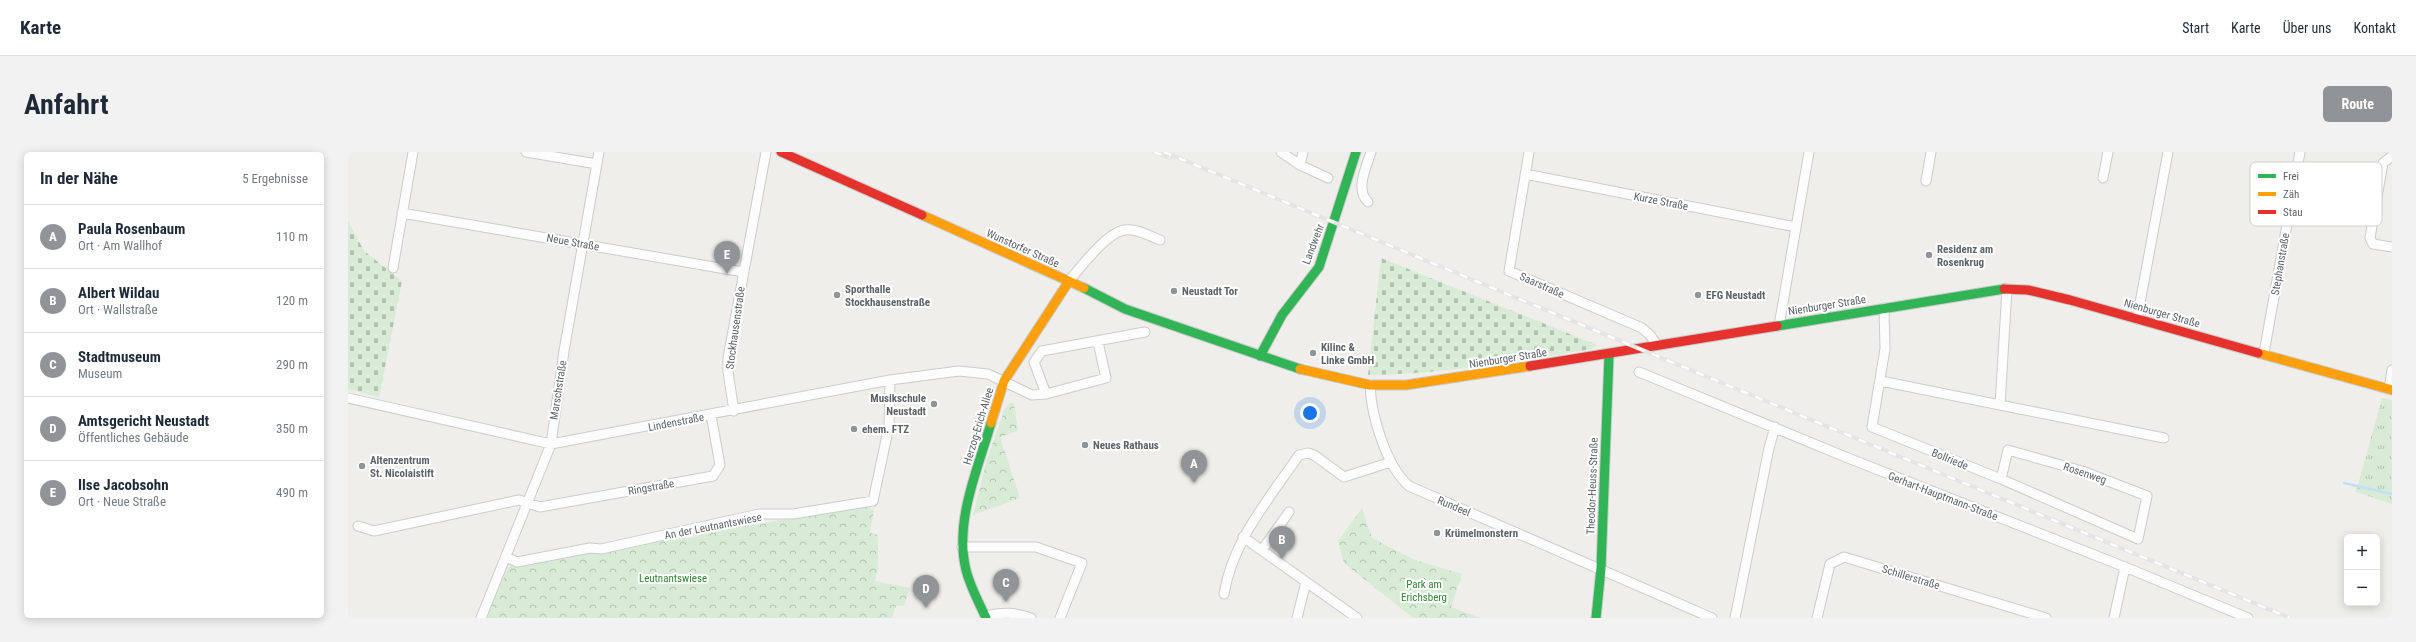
<!DOCTYPE html>
<html lang="de">
<head>
<meta charset="utf-8">
<style>
  body { margin:0; font-family:"Roboto Condensed",sans-serif; background:#f2f2f3; color:#1f2937 }
  .controls { position:absolute; right:12px; bottom:12px; display:grid; overflow:hidden; border-radius:6px; box-shadow:0 2px 10px #0003 }
  .controls button { width:36px; height:36px; display:grid; place-items:center; padding:0; border:0; border-bottom:1px solid #e0e1e3; background:#fff; color:#1f2937; font:20px sans-serif }
  .you { position:absolute; left:962px; top:261px; width:14px; height:14px; margin:-10px; border:3px solid #fff; border-radius:50%; background:#1a73e8; box-shadow:0 0 0 6px #1a73e833 }
  .badge { display:grid; place-items:center; width:26px; height:26px; border-radius:50%; background:#919496; color:#fff; font-size:13px; font-weight:700 }
  .pin { position:absolute; translate:-50% -33px; filter:drop-shadow(0 1px 2px #0008) }
  .pin::after { content:''; position:absolute; top:21px; width:14px; height:12px; background:inherit; clip-path:polygon(0 0,100% 0,50% 100%) }
  .list { margin:0; padding:0; list-style:none }
  h2 { display:flex; justify-content:space-between; align-items:center; height:52px; margin:0; padding:0 16px; font-size:17px }
  h2 small { font-size:13px; font-weight:400; color:#747a83 }
  .list li { display:grid; grid-template-columns:26px 1fr auto; gap:12px; align-items:center; box-sizing:border-box; height:64px; padding:0 16px; border-top:1px solid #e0e1e3 }
  .list b { display:block; font-size:15px; white-space:nowrap }
  .list p { margin:0; font-size:13px; white-space:nowrap; color:#747a83 }
  .list em { font-size:13px; font-style:normal; color:#747a83 }
  .map { position:relative; flex:none; width:2044px; height:466px; overflow:hidden; border-radius:6px }
  header { display:flex; align-items:center; gap:24px; box-sizing:border-box; height:56px; padding:0 20px; background:#fff; border-bottom:1px solid #e0e1e3 }
  header strong { font-size:19px }
  nav { display:flex; gap:22px; margin-inline-start:auto; font-size:14px }
  .intro { display:flex; align-items:center; justify-content:space-between; box-sizing:border-box; height:96px; padding:0 24px }
  h1 { margin:0; font-size:28px }
  .button { padding:10px 18px; border-radius:6px; background:#919496; color:#fff; font-size:14px; font-weight:700 }
  main { display:flex; gap:24px; padding:0 24px }
  aside { flex:1; background:#fff; border-radius:6px; box-shadow:0 2px 10px #0003 }
  .map>svg:first-child { display:block }
</style>
</head>
<body>
<header>
<strong>Karte</strong>
<nav><a>Start</a><a>Karte</a><a>Über uns</a><a>Kontakt</a></nav>
</header>
<div class="intro"><h1>Anfahrt</h1><a class="button">Route</a></div>
<main>
<aside>
<h2>In der Nähe<small>5 Ergebnisse</small></h2>
<ul class="list">
<li><span class="badge">A</span><div><b>Paula Rosenbaum</b><p>Ort · Am Wallhof</p></div><em>110 m</em></li>
<li><span class="badge">B</span><div><b>Albert Wildau</b><p>Ort · Wallstraße</p></div><em>120 m</em></li>
<li><span class="badge">C</span><div><b>Stadtmuseum</b><p>Museum</p></div><em>290 m</em></li>
<li><span class="badge">D</span><div><b>Amtsgericht Neustadt</b><p>Öffentliches Gebäude</p></div><em>350 m</em></li>
<li><span class="badge">E</span><div><b>Ilse Jacobsohn</b><p>Ort · Neue Straße</p></div><em>490 m</em></li>
</ul>
</aside>
<div class="map">
<svg width="2044" height="466" viewBox="0 0 2044 466">
  <defs>
    <pattern id="grass-tufts" width="24" height="20" patternUnits="userSpaceOnUse"><rect width="24" height="20" fill="#d8ebd6"/><path d="M3 7l-1-3M5 7V3M7 7l1-3M15 17l-1-3M17 17v-4M19 17l1-3" fill="none" stroke="#b2c2b1"/></pattern>
    <pattern id="cemetery-stones" width="16" height="16" patternUnits="userSpaceOnUse"><rect width="16" height="16" fill="#d8ebd6"/><path d="M2 7V4a2 2 0 0 1 4 0v3zM10 15v-3a2 2 0 0 1 4 0v3z" fill="#b2c2b1"/></pattern>
    <pattern id="park-crowns" width="20" height="18" patternUnits="userSpaceOnUse"><rect width="20" height="18" fill="#d8ebd6"/><path d="M2 6a3 3 0 1 1 6 0M12 15a3 3 0 1 1 6 0" fill="none" stroke="#b2c2b1"/></pattern>
  </defs>
  <rect width="100%" height="100%" fill="#efeeea"/>
  <path fill="url(#grass-tufts)" d="M 2034,246 L 2044,248 L 2044,352 L 2008,340 Z"/>
  <path fill="url(#cemetery-stones)" d="M 0,69 L 16,99 L 54,129 L 31,245 L 0,237 Z
    M 1033,106 L 1249,193 L 1244,197 C 1169,209 1095,222 1020,223 Z"/>
  <path fill="url(#park-crowns)" d="M 662,251 L 666,251 L 670,279 L 652,285 L 672,346 L 625,363 L 639,307 L 657,256 Z
    M 516,353 L 526,359 L 522,381 L 530,383 L 530,415 L 527,429 L 562,436 L 556,454 L 548,454 L 544,466 L 136,466 L 162,413 L 337,383 L 338,387 L 350,384 L 349,378 L 405,367 L 406,373 Z
    M 1014,356 L 1024,386 L 1067,408 L 1114,422 L 1103,455 L 1132,466 L 1065,466 L 996,411 L 990,389 Z"/>
  <g fill="none" stroke-linecap="round" stroke-linejoin="round">
    <path stroke="#bfe0f9" stroke-width="2.5" d="M 1996,331 L 2044,342"/>
    <defs>
      <path id="street" d="M 178,0 L 249,12
        M 933,0 L 952,13 L 980,26
        M 1181,0 L 1161,119 L 1294,176 L 1302,183 L 1309,193
        M 2044,4 L 2035,11 L 2022,86 L 2025,92 L 2044,95
        M 952,13 L 955,0
        M 1177,22 L 1448,75
        M 1755,26 L 1760,0
        M 1578,29 L 1583,0
        M 1020,50 C 1007,38 1018,16 1023,0
        M 54,61 L 395,120
        M 45,116 L 65,0
        M 721,129 C 733,115 759,80 777,78 C 788,76 802,84 812,88
        M 1659,137 L 1652,253 L 1816,286
        M 1536,156 L 1537,197 L 1524,275 L 1653,327 L 1790,387 L 1799,344 L 1734,319 L 1660,298 L 1653,327
        M 1789,167 L 1820,0
        M 1431,174 L 1461,0
        M 1916,201 L 1952,0
        M 1291,220 L 1500,306 L 1777,415 L 1900,466
        M 1533,229 L 1652,253
        M 1022,233 C 1023,263 1038,314 1061,334 L 1364,466
        M 2041,237 L 2044,218
        M 698,242 L 686,210 L 694,199 L 797,180
        M 0,246 L 203,292 L 542,228 L 611,219 L 640,222 L 684,243 L 698,242 L 758,226 L 750,190
        M 386,259 L 380,220 L 380,206 L 418,0
        M 10,374 L 26,379 L 171,348 L 192,355 L 365,324 L 372,313 L 363,263
        M 895,385 L 1009,466
        M 614,395 L 688,395 L 734,411 L 712,466
        M 914,398 L 941,360
        M 158,405 L 169,410 L 242,396 L 253,397 L 411,362 L 445,362 L 525,349 L 541,274 L 542,228
        M 876,442 C 885,388 921,347 951,303 L 960,301 L 966,303 L 996,325 L 1043,310
        M 637,464 C 654,460 667,460 683,466
        M 133,466 L 203,292 L 216,199 L 251,0
        M 949,466 L 958,430
        M 1387,466 L 1421,296 L 1427,275
        M 1469,466 L 1482,412 L 1496,405 L 1698,466
        M 1766,466 L 1777,415"/>
      <path id="fast" d="M 736,136 L 777,157 L 952,217
        M 1429,174 L 1656,137
        M 912,204 L 934,163 L 971,115 L 1008,0
        M 638,466 C 631,451 622,434 618,418 C 606,369 630,317 643,271
        M 1248,466 L 1253,416 L 1261,203"/>
      <path id="slow" d="M 574,63 L 736,136
        M 1910,201 L 2044,238
        M 952,217 L 1022,233 L 1058,233 L 1182,214
        M 643,271 L 656,229 L 721,129"/>
      <path id="jam" d="M 433,0 L 574,63
        M 1656,137 L 1680,138 L 1722,148 L 1910,201
        M 1182,214 L 1429,174"/>
    </defs>
    <use href="#street" stroke="#cbcccc" stroke-width="11"/>
    <use href="#fast" stroke="#cacacb" stroke-width="11"/>
    <use href="#slow" stroke="#cacacb" stroke-width="11"/>
    <use href="#jam" stroke="#cacacb" stroke-width="11"/>
    <use href="#street" stroke="#fdfcfc" stroke-width="9"/>
    <use href="#fast" stroke="#30b455" stroke-width="9"/>
    <use href="#slow" stroke="#ff9f0a" stroke-width="9"/>
    <use href="#jam" stroke="#e5322d" stroke-width="9"/>
    <defs>
      <path id="rail" d="M 806,0 L 822,6
        M 816,0 L 1942,466"/>
    </defs>
    <use href="#rail" stroke="#e4e4e4" stroke-width="4"/>
    <use href="#rail" stroke="#fff" stroke-width="2.5" stroke-dasharray="8" stroke-linecap="butt"/>
  </g>
  <g fill="#919496" stroke="#fff" stroke-width="1.5">
    <circle cx="1581" cy="103" r="4"/>
    <circle cx="826" cy="139" r="4"/>
    <circle cx="489" cy="143" r="4"/>
    <circle cx="1350" cy="143" r="4"/>
    <circle cx="965" cy="201" r="4"/>
    <circle cx="586" cy="252" r="4"/>
    <circle cx="506" cy="277" r="4"/>
    <circle cx="737" cy="293" r="4"/>
    <circle cx="14" cy="314" r="4"/>
    <circle cx="1089" cy="381" r="4"/>
  </g>
  <g text-anchor="middle" stroke-width="4" stroke-linejoin="round" paint-order="stroke">
    <g font-size="11" fill="#5f6368" stroke="#fff">
      <text transform="translate(1313 49) rotate(11)" y="4">Kurze Straße</text>
      <text transform="translate(225 90) rotate(10)" y="4">Neue Straße</text>
      <text transform="translate(965 92) rotate(-69)" y="4">Landwehr</text>
      <text transform="translate(675 96) rotate(24)" y="4">Wunstorfer Straße</text>
      <text transform="translate(1932 112) rotate(-80)" y="4">Stephanstraße</text>
      <text transform="translate(1194 133) rotate(24)" y="4">Saarstraße</text>
      <text transform="translate(1479 153) rotate(-9)" y="4">Nienburger Straße</text>
      <text transform="translate(1814 161) rotate(16)" y="4">Nienburger Straße</text>
      <text transform="translate(387 176) rotate(-82)" y="4">Stockhausenstraße</text>
      <text transform="translate(1160 206) rotate(-9)" y="4">Nienburger Straße</text>
      <text transform="translate(210 238) rotate(-81)" y="4">Marschstraße</text>
      <text transform="translate(328 270) rotate(-11)" y="4">Lindenstraße</text>
      <text transform="translate(630 274) rotate(-73)" y="4">Herzog-Erich-Allee</text>
      <text transform="translate(1602 307) rotate(22)" y="4">Bollriede</text>
      <text transform="translate(1737 321) rotate(19)" y="4">Rosenweg</text>
      <text transform="translate(1244 334) rotate(-88)" y="4">Theodor-Heuss-Straße</text>
      <text transform="translate(303 335) rotate(-10)" y="4">Ringstraße</text>
      <text transform="translate(1595 344) rotate(21)" y="4">Gerhart-Hauptmann-Straße</text>
      <text transform="translate(1106 354) rotate(23)" y="4">Rundeel</text>
      <text transform="translate(365 374) rotate(-11)" y="4">An der Leutnantswiese</text>
      <text transform="translate(1563 425) rotate(17)" y="4">Schillerstraße</text>
    </g>
    <g font-size="11" font-weight="bold" fill="#5f6368" stroke="#fff" text-anchor="start">
      <text x="1589" y="101">Residenz am<tspan x="1589" dy="13">Rosenkrug</tspan></text>
      <text x="497" y="141">Sporthalle<tspan x="497" dy="13">Stockhausenstraße</tspan></text>
      <text x="834" y="143">Neustadt Tor</text>
      <text x="1358" y="147">EFG Neustadt</text>
      <text x="973" y="199">Kilinc &amp;<tspan x="973" dy="13">Linke GmbH</tspan></text>
      <text x="578" y="250" text-anchor="end">Musikschule<tspan x="578" dy="13">Neustadt</tspan></text>
      <text x="514" y="281">ehem. FTZ</text>
      <text x="745" y="297">Neues Rathaus</text>
      <text x="22" y="312">Altenzentrum<tspan x="22" dy="13">St. Nicolaistift</tspan></text>
      <text x="1097" y="385">Krümelmonstern</text>
    </g>
    <g font-size="11" fill="#348238" stroke="#fff">
      <text x="325" y="430">Leutnantswiese</text>
      <text x="1076" y="436">Park am<tspan x="1076" dy="13">Erichsberg</tspan></text>
    </g>
  </g>
  <rect x="1902" y="10" width="132" height="64" rx="6" fill="#fff" stroke="#cfd0d2" stroke-width="1"/>
  <rect x="1910" y="22" width="18" height="4" fill="#30b455"/>
  <rect x="1910" y="40" width="18" height="4" fill="#ff9f0a"/>
  <rect x="1910" y="58" width="18" height="4" fill="#e5322d"/>
  <g font-size="11" fill="#5f6368">
    <text x="1935" y="28">Frei</text>
    <text x="1935" y="46">Zäh</text>
    <text x="1935" y="64">Stau</text>
  </g>
</svg>
<div class="controls">
<button>+</button>
<button>−</button>
</div>
<div class="you"></div>
<div class="pin badge" style="left:846px;top:331px">A</div>
<div class="pin badge" style="left:934px;top:407px">B</div>
<div class="pin badge" style="left:658px;top:450px">C</div>
<div class="pin badge" style="left:578px;top:456px">D</div>
<div class="pin badge" style="left:379px;top:122px">E</div>
</div>
</main>
</body>
</html>
